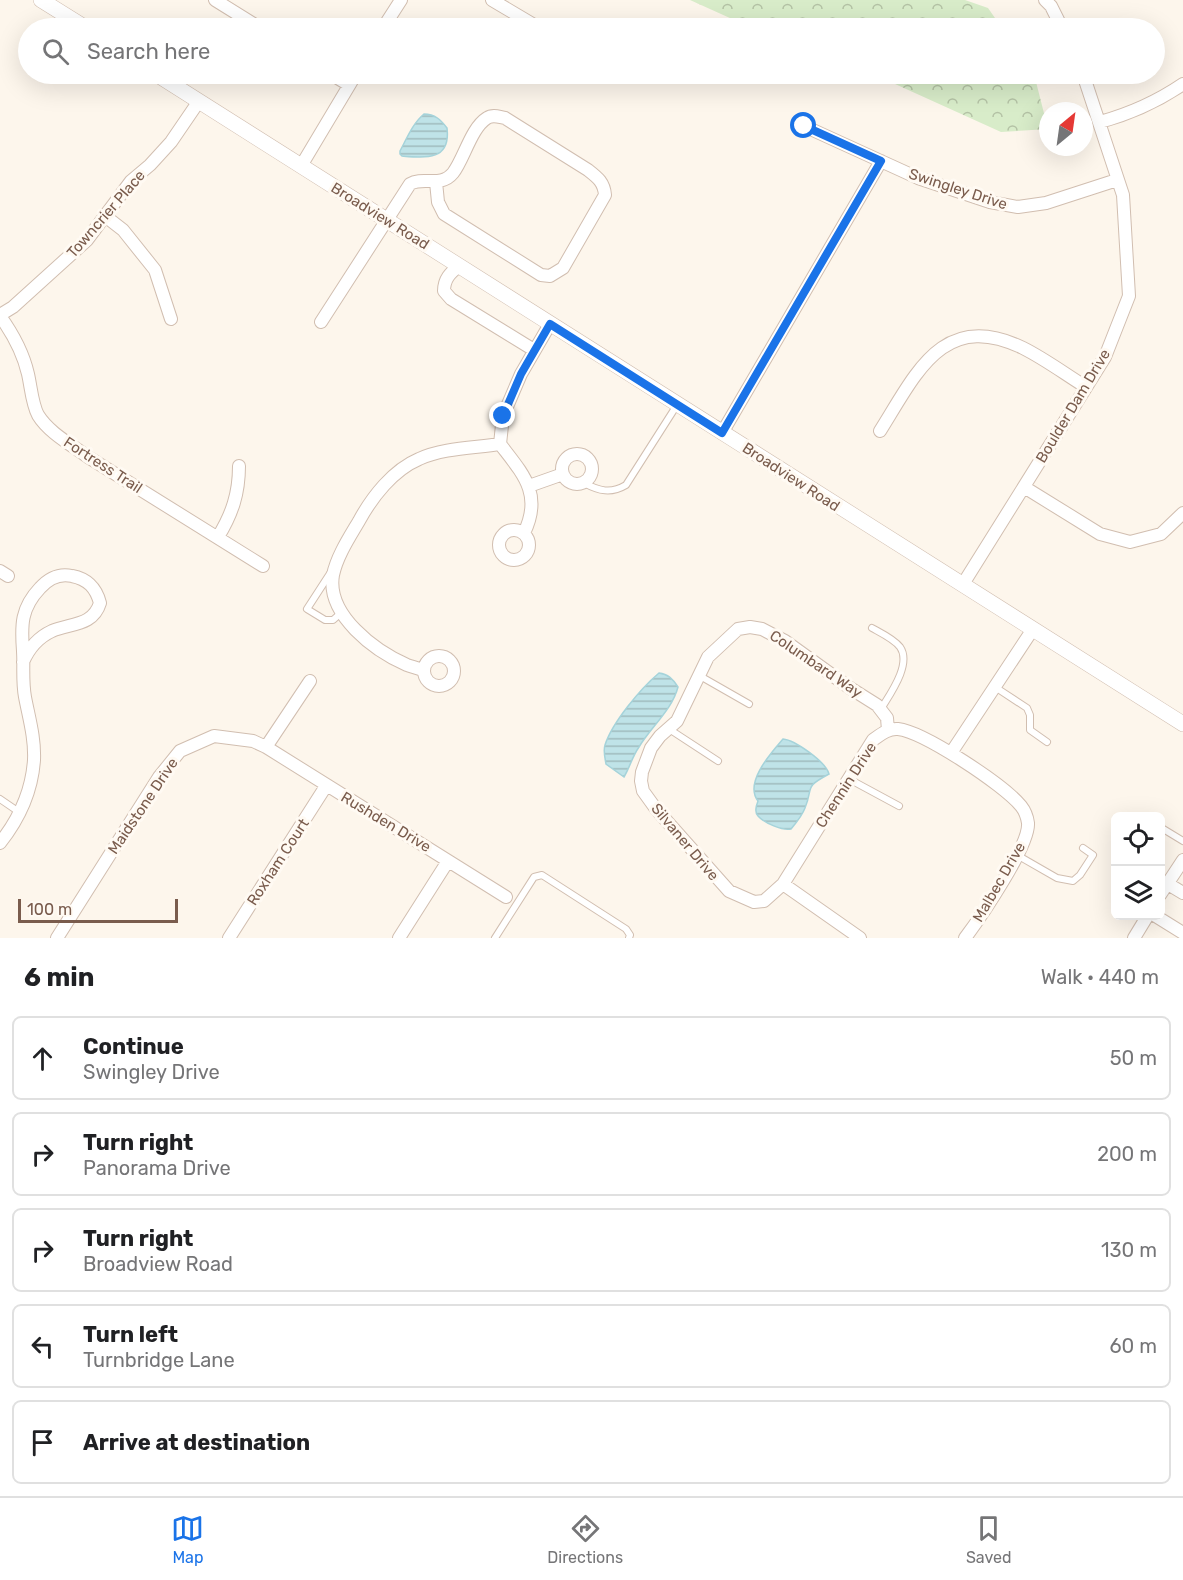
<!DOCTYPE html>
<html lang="en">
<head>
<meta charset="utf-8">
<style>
  body { margin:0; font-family:Rubik,sans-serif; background:#f6f6f6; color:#202124 }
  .controls { position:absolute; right:18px; bottom:18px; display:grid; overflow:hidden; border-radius:9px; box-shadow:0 6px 24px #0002 }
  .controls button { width:54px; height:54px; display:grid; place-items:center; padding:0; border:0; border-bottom:2px solid #e0e0e0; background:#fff; color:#202124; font:30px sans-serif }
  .compass { position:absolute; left:1039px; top:102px; width:54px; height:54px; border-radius:50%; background:#fff; box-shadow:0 6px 24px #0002; rotate:29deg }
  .scale { position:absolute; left:18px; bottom:15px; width:160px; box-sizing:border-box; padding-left:6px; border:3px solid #7a5c4d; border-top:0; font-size:16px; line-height:21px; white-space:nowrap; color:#7a5c4d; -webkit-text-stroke:4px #fffaf3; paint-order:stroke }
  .stop { position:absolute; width:18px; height:18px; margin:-14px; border:4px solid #1a73e8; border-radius:50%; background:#fff }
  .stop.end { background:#1a73e8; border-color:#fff; box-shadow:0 2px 6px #0008 }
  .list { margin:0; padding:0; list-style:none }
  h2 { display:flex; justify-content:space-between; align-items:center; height:78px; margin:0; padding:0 24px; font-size:26px }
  h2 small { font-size:20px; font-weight:400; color:#757577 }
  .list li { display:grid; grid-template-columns:39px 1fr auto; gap:18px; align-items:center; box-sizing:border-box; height:84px; margin:0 12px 12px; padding:0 12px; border:2px solid #e0e0e0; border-radius:9px }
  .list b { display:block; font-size:22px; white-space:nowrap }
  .list p { margin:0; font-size:20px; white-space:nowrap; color:#757577 }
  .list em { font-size:20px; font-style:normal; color:#757577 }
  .icon { flex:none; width:33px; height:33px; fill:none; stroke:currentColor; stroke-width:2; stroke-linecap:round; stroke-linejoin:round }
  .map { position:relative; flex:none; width:1183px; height:938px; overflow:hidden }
  .search { position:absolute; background:#fff; box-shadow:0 6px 24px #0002; left:18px; right:18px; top:18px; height:66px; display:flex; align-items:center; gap:15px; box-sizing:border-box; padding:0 21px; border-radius:33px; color:#757577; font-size:22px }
  .sheet { height:558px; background:#fff }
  nav { display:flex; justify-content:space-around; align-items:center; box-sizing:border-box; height:84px; border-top:2px solid #e0e0e0; background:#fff; font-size:16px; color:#757577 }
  nav a { display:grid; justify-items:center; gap:3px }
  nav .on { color:#1a73e8 }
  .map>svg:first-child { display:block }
</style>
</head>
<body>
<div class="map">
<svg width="1183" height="938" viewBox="0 0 1183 938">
  <defs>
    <pattern id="forest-crowns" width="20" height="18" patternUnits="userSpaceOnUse" patternTransform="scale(1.5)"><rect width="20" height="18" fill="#d8ecc9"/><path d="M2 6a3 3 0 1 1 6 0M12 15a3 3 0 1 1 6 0" fill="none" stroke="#b4c2a5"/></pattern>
    <pattern id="water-rules" width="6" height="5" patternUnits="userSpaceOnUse" patternTransform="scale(1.5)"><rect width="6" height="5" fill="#bfe3e8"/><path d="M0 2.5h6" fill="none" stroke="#a0bbbe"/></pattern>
  </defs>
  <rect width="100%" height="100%" fill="#fdf6ec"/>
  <path fill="url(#forest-crowns)" d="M 690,0 L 965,0 L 988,8 L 1002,28 L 752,28 Z
    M 873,74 L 1034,74 L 1048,129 L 1001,132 Z"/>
  <path fill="url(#water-rules)" stroke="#a5d3da" stroke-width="1.5" d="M 424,114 C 435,114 441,120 447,128 C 451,161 425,158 402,156 L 400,154 L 400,151 C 407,138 413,123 424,114 Z
    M 659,673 C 668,674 673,679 678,687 C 672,710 651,727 639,747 C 632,757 630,767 624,777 L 606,764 C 605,758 603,751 605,745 C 612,723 640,689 659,673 Z
    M 783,739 C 795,740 826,762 829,774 C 803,788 814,786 805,808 C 802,816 796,823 791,829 C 783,831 764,823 758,816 C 754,812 756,806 758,801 C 744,783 770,754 783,739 Z"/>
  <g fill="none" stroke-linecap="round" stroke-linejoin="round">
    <defs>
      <path id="service" d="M 584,483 C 599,491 611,494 626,485 L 677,405
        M 331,572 L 307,609 L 325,620 L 333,620 L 341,613
        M 872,628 C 881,633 894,639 900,647 C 912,664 890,694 881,709
        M 700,676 L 749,704
        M 995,687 L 1027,708 L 1030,715 L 1030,730 L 1047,742
        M 669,729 L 718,761
        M 849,779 L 899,806
        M 0,799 L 19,812
        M 1160,827 L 1183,841
        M 1017,855 L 1057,878 L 1073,881 L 1080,875 L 1093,855 L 1083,848
        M 495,938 L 534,877 L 542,875 L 626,929 L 630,935 L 629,938"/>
      <path id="minor" d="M 215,0 L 260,28
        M 492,0 L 539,28
        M 1045,0 L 1051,6 L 1062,28
        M 383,28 L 401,0
        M 331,74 L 349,85
        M 1100,122 C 1129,114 1158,101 1183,84
        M 804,126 L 918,178 L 990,202 L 1018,207 L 1046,203 L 1117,180
        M 301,166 L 356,74
        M 105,216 L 123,230 L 155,270 L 171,319
        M 459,266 C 450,273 444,279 444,291 L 451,299 L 534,350
        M 0,315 L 13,307 L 87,240 L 131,181 L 150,165 L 171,142 L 199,101
        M 0,316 C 13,334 23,352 28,374 C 31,387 32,404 38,415 C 49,433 72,445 88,457 L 263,566
        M 321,322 L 410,184 C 423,176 441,188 453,173 C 464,159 471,128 487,118 C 493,114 499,117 505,118 L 588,170 C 597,177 604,182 605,195 L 563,268 L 550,276 L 541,275 L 444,214 L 438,202 L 436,182
        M 880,431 C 916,374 943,309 1023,348 C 1045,359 1065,374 1086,387
        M 722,433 L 881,161
        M562 469a15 15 0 1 1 30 0a15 15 0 1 1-30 0Z
        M 529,486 L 563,474
        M 1024,487 L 1100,534 L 1130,542 L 1161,534 L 1183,513
        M499 545a15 15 0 1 1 30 0a15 15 0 1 1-30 0Z
        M 524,533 C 543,494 523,474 500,444 L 503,416 L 521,374 L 550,324
        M 218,537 C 232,514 239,494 239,466
        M 0,571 L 8,576
        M 963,584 L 1105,357 L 1129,296 L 1123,195 L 1083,74
        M424 671a15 15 0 1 1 30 0a15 15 0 1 1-30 0Z
        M 424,671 C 418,668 412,667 407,665 C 375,651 326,615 333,575 C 337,556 349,538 359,521 C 372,497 393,470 419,459 C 443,448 474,448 500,444
        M 888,730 L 887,718 L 877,705 L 850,688 L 785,641 L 762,629 L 750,627 L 738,629 L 708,657 L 677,721 L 660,736 L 651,748 L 642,772 L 641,781 L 643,791 L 656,809 L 729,891 L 754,902 L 764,901 L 783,884 L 873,740 C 880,735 888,728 898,729 C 924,732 1004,785 1021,806 C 1025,811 1027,816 1028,823 C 1030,845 980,918 965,938
        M 266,747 L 310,681
        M 951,753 L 1033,629
        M 0,843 C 19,819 32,790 34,760 C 35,738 29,718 25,697 C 22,681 24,666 23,651 C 21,625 21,608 40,588 C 49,578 59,573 72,576 C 88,579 96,588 100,603 C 93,626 71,623 52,631 C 39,637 29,648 23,662
        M 783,884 L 860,938
        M 1168,884 L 1183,893
        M 1160,895 L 1183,860
        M 1154,915 L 1183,933
        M 57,938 L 159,777 L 180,751 L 214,736 L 253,741 L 266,747 L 506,897
        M 229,938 L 326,786
        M 399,938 L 448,861
        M 1134,938 L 1148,915"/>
      <path id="tertiary" d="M 41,0 L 86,28
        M 156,74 L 1183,724"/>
    </defs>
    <use href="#service" stroke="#d1beb0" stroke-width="8"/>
    <use href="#minor" stroke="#d1beb0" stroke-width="14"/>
    <use href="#tertiary" stroke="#d1beb0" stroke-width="16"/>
    <use href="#service" stroke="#fff" stroke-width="6"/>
    <use href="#minor" stroke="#fff" stroke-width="12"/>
    <use href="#tertiary" stroke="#fff" stroke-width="15"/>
  </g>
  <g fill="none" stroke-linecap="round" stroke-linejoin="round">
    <path stroke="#1a73e8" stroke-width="8" d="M 503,416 L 521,374 L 550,324 L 722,433 L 881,161 L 804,126"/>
  </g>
  <g text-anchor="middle" stroke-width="6" stroke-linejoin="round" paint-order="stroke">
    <g font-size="15" fill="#7a5c4d" stroke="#fffaf3">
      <text transform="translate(958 189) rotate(18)" y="5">Swingley Drive</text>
      <text transform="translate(106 214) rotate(-49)" y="5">Towncrier Place</text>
      <text transform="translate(380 216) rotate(32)" y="5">Broadview Road</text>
      <text transform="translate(1073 406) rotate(-59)" y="5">Boulder Dam Drive</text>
      <text transform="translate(103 465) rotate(33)" y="5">Fortress Trail</text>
      <text transform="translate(791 477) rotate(33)" y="5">Broadview Road</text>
      <text transform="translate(816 664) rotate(34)" y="5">Columbard Way</text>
      <text transform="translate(846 785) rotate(-57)" y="5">Chennin Drive</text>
      <text transform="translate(143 806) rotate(-56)" y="5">Maidstone Drive</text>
      <text transform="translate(386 822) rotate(31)" y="5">Rushden Drive</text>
      <text transform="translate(685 842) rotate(50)" y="5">Silvaner Drive</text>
      <text transform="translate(278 862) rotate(-57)" y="5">Roxham Court</text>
      <text transform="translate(999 882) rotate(-60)" y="5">Malbec Drive</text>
    </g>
  </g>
</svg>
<div class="controls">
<button><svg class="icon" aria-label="locate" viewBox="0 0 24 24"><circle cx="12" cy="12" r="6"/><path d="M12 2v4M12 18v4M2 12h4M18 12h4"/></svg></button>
<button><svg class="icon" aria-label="layers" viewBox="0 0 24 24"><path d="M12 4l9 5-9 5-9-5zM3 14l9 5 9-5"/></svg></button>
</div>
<svg class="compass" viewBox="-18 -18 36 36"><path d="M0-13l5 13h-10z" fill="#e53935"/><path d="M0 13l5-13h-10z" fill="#757577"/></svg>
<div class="scale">100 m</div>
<div class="stop" style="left:804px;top:126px"></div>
<div class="stop end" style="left:503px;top:416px"></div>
<div class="search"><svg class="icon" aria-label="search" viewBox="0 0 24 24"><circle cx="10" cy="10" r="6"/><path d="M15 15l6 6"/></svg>Search here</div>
</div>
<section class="sheet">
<h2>6 min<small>Walk · 440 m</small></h2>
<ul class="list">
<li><svg class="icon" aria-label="ahead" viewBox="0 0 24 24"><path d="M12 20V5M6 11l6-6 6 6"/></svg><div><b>Continue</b><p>Swingley Drive</p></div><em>50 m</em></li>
<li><svg class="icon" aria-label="right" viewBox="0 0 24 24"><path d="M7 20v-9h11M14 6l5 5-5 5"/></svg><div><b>Turn right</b><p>Panorama Drive</p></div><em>200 m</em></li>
<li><svg class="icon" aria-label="right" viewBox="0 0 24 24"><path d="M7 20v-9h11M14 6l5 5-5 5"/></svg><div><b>Turn right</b><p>Broadview Road</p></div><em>130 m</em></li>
<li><svg class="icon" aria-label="left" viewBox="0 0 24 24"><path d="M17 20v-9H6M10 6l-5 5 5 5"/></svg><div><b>Turn left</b><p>Turnbridge Lane</p></div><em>60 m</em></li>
<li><svg class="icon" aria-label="arrive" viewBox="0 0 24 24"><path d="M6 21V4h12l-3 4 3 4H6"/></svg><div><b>Arrive at destination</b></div></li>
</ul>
</section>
<nav>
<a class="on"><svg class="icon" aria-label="map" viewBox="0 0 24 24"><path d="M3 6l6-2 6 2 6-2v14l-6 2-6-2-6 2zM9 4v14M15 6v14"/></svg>Map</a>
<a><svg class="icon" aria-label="directions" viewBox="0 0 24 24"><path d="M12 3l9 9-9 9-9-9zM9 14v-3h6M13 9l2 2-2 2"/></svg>Directions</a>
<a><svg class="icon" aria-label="saved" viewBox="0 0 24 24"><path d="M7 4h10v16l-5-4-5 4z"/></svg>Saved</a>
</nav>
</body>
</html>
